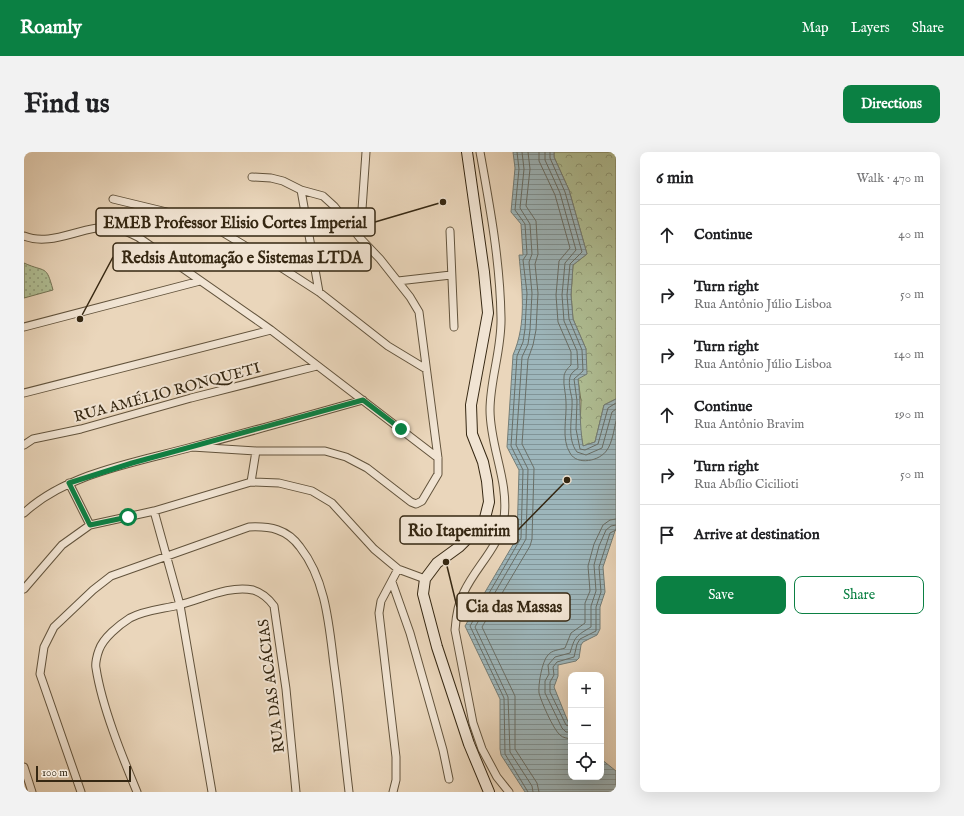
<!DOCTYPE html>
<html lang="en">
<head>
<meta charset="utf-8">
<style>
  body { margin:0; font-family:"IM FELL English",serif; background:#f2f2f2; color:#202124 }
  .controls { position:absolute; right:12px; bottom:12px; display:grid; overflow:hidden; border-radius:8px; box-shadow:0 4px 16px #0002 }
  .controls button { width:36px; height:36px; display:grid; place-items:center; padding:0; border:0; border-bottom:1px solid #e0e0e0; background:#fff; color:#202124; font:20px sans-serif }
  .scale { position:absolute; left:12px; bottom:10px; width:95px; box-sizing:border-box; padding-left:4px; border:2px solid #352712; border-top:0; font-size:11px; line-height:14px; white-space:nowrap; color:#352712; -webkit-text-stroke:3px #f1e4d3; paint-order:stroke }
  .stop { position:absolute; width:12px; height:12px; margin:-9px; border:3px solid #0b8043; border-radius:50%; background:#fff }
  .stop.end { background:#0b8043; border-color:#fff; box-shadow:0 1px 4px #0008 }
  .list { margin:0; padding:0; list-style:none }
  h2 { display:flex; justify-content:space-between; align-items:center; height:52px; margin:0; padding:0 16px; font-size:17px }
  h2 small { font-size:13px; font-weight:400; color:#757577 }
  .list li { display:grid; grid-template-columns:26px 1fr auto; gap:12px; align-items:center; box-sizing:border-box; height:60px; padding:0 16px; border-top:1px solid #e0e0e0 }
  .list b { display:block; font-size:15px; white-space:nowrap }
  .list p { margin:0; font-size:13px; white-space:nowrap; color:#757577 }
  .list em { font-size:13px; font-style:normal; color:#757577 }
  .actions { display:flex; gap:8px; padding:12px 16px }
  .actions a { flex:1; padding:9px 0; border:1px solid #0b8043; border-radius:8px; text-align:center; font-size:14px; color:#0b8043 }
  .actions .main { background:#0b8043; color:#fff }
  .icon { flex:none; width:22px; height:22px; fill:none; stroke:currentColor; stroke-width:2; stroke-linecap:round; stroke-linejoin:round }
  .map { position:relative; flex:none; width:592px; height:640px; overflow:hidden; border-radius:8px }
  header { display:flex; align-items:center; gap:24px; box-sizing:border-box; height:56px; padding:0 20px; background:#0b8043; color:#fff }
  header strong { font-size:19px }
  nav { display:flex; gap:22px; margin-inline-start:auto; font-size:14px }
  .intro { display:flex; align-items:center; justify-content:space-between; box-sizing:border-box; height:96px; padding:0 24px }
  h1 { margin:0; font-size:28px }
  .button { padding:10px 18px; border-radius:8px; background:#0b8043; color:#fff; font-size:14px; font-weight:700 }
  main { display:flex; gap:24px; padding:0 24px }
  aside { flex:1; background:#fff; border-radius:8px; box-shadow:0 4px 16px #0002 }
  .map>svg:first-child { display:block }
</style>
</head>
<body>
<header>
<strong>Roamly</strong>
<nav><a>Map</a><a>Layers</a><a>Share</a></nav>
</header>
<div class="intro"><h1>Find us</h1><a class="button">Directions</a></div>
<main>
<div class="map">
<svg width="592" height="640" viewBox="0 0 592 640">
  <defs>
    <pattern id="grass-dots" width="8" height="8" patternUnits="userSpaceOnUse"><rect width="8" height="8" fill="#b0bf95"/><path d="M2 2h.1M6 6h.1" fill="none" stroke="#909b78" stroke-width="1.8" stroke-linecap="round"/></pattern>
    <pattern id="forest-crowns" width="20" height="18" patternUnits="userSpaceOnUse"><rect width="20" height="18" fill="#b0bf95"/><path d="M2 6a3 3 0 1 1 6 0M12 15a3 3 0 1 1 6 0" fill="none" stroke="#909b78"/></pattern>
    <pattern id="water-rules" width="6" height="5" patternUnits="userSpaceOnUse"><rect width="6" height="5" fill="#9db6bb"/><path d="M0 2.5h6" fill="none" stroke="#819497"/></pattern>
  </defs>
  <rect width="100%" height="100%" fill="#ead6bb"/>
  <filter id="stains"><feTurbulence type="fractalNoise" baseFrequency=".005" numOctaves="4"/><feColorMatrix values="0 0 0 0 .2 0 0 0 0 .09 0 0 0 0 .02 0 0 0 .5 -.17"/></filter>
  <radialGradient id="worn" r=".72"><stop offset=".6" stop-color="#630" stop-opacity="0"/><stop offset="1" stop-color="#630" stop-opacity=".3"/></radialGradient>
  <path fill="url(#grass-dots)" stroke="#727354" d="M 0,111 C 22,121 22,112 29,138 L 0,146 Z"/>
  <path fill="url(#forest-crowns)" stroke="#727354" d="M 530,0 L 592,0 L 592,247 L 580,253 L 571,290 L 559,294 L 556,276 L 557,249 L 554,227 L 562,197 L 549,167 L 547,143 L 549,113 L 563,102 L 545,38 L 530,5 Z"/>
  <path fill="url(#water-rules)" stroke="#737d77" d="M 489,0 L 530,0 L 530,5 L 545,38 L 563,102 L 549,113 L 547,143 L 549,167 L 562,197 L 563,222 L 554,227 C 557,249 555,272 559,294 L 571,290 L 580,253 L 592,247 L 592,376 L 579,415 L 581,440 L 576,455 L 576,477 L 573,483 L 559,490 L 557,493 L 555,506 L 552,509 L 534,513 L 534,524 L 530,535 L 547,577 L 547,625 L 577,625 L 577,607 L 592,619 L 592,640 L 501,640 L 477,603 L 476,597 L 476,547 L 441,474 L 493,386 L 495,318 L 483,295 L 489,203 C 503,171 498,137 495,103 L 499,103 L 497,72 L 487,60 L 491,16 Z"/>
  <g fill="none" stroke-linecap="round" stroke-linejoin="round">
    <path stroke="#696e66" stroke-width="1" d="M 493,0 L 495,17 L 491,58 L 501,72 L 503,102 L 499,108 L 503,141 L 501,177 L 499,190 L 493,204 L 487,294 L 499,318 L 497,386 L 446,474 L 480,546 L 481,602 L 504,640
      M 498,0 L 500,17 L 496,56 L 506,72 L 508,102 L 505,110 L 508,141 L 506,178 L 504,192 L 498,205 L 492,293 L 504,317 L 502,387 L 451,475 L 484,545 L 486,600 L 508,634 L 509,640
      M 504,0 L 506,17 L 502,54 L 512,69 L 514,102 L 511,112 L 514,141 L 512,178 L 509,193 L 504,207 L 498,292 L 510,316 L 508,387 L 506,394 L 458,475 L 491,544 L 491,597 L 513,631 L 515,640
      M 515,0 L 515,9 L 531,43 L 546,96 L 535,109 L 532,143 L 534,170 L 547,200 L 547,213 C 544,216 540,220 540,225 C 539,233 542,242 542,250 C 543,266 537,287 546,301 C 553,314 576,309 583,298 C 588,291 590,278 592,269
      M 521,0 L 521,8 L 536,41 L 552,98 L 541,111 L 538,143 L 540,169 L 553,199 L 554,216 C 550,219 547,221 546,225 C 544,232 547,241 548,247 C 549,264 542,286 553,300 L 562,303 L 578,296 L 588,260 L 592,257
      M 526,0 L 526,6 L 541,40 L 558,100 L 546,112 L 543,143 L 545,167 L 558,198 L 559,219 L 550,227 L 553,249 L 552,277 L 556,297 L 561,298 L 574,292 L 584,256 L 592,251
      M 547,575 L 542,573 L 526,540 L 526,530 L 530,523 L 529,515 L 533,510 L 550,505 L 553,492 L 556,487 L 572,479 L 572,455 L 577,440 L 575,415 L 586,381 L 592,378
      M 547,580 L 542,580 L 538,576 L 521,541 L 521,529 L 525,522 L 524,513 L 531,505 L 546,501 C 551,484 552,484 567,475 L 567,454 L 572,439 L 570,413 L 575,394 L 582,378 L 587,374 L 592,373
      M 547,587 C 543,586 539,586 536,583 C 529,577 517,549 515,541 C 514,533 518,509 524,503 C 528,498 535,498 541,496 L 547,481 L 561,471 L 561,451 L 566,439 L 564,414 L 570,392 L 579,373 L 586,368 L 592,367"/>
    <defs>
      <path id="minor" d="M 456,0 C 466,55 476,109 477,165 C 478,197 466,227 466,258 C 466,295 485,329 480,366 C 475,396 452,414 440,440 C 434,451 432,465 431,478 L 449,571 L 458,597 L 473,625 L 485,640
        M 277,38 L 295,140
        M 89,47 L 180,69 L 261,118 L 295,140 L 364,194 L 402,217
        M 426,79 L 430,175
        M 0,84 C 29,96 61,71 91,76 C 99,77 107,82 114,85 L 247,178 L 414,306
        M 336,86 L 342,0
        M 374,129 L 427,123
        M 0,175 L 176,129
        M 0,241 L 247,178
        M 0,293 L 9,287 L 57,277 L 167,246 L 293,214
        M 168,295 L 232,299 L 301,299 L 322,305 L 343,316 L 387,350 L 392,352 L 398,349 L 414,322 L 414,306 L 395,160 L 386,145 L 356,107 L 336,86 L 310,54 L 299,44 L 277,38 L 259,29 L 247,26 L 228,25
        M 227,330 L 232,299
        M 45,331 L 66,373
        M 130,359 L 156,453 L 188,640
        M 0,361 C 43,321 113,310 168,295 C 225,280 282,264 339,248
        M 368,430 L 386,481 L 419,598 L 425,627
        M 0,437 L 38,393 L 66,373 L 130,359 L 227,330 L 255,331 L 288,339 L 308,351 L 350,397 L 374,417 L 401,427
        M 0,615 L 8,640
        M 57,640 L 16,522 L 20,495 L 30,475 L 69,438 L 87,424 L 225,375 C 246,374 263,377 276,395 C 302,428 305,473 310,513 C 316,555 320,598 325,640
        M 113,640 C 98,604 78,555 72,516 C 71,512 73,503 75,498 C 79,486 95,473 106,466 C 121,458 139,457 155,453 C 179,447 205,433 229,438 C 239,441 245,447 250,454 L 262,537 L 272,640
        M 369,640 L 372,628 L 372,605 L 355,461 L 357,449 L 374,417"/>
      <path id="secondary" d="M 443,0 L 460,120 L 464,161 L 447,253 L 448,282 L 459,310 L 463,329 L 465,350 L 460,370 L 435,395 L 413,411 L 401,427 L 399,442 L 413,495 L 445,592 L 465,640"/>
    </defs>
    <use href="#minor" stroke="#62533c" stroke-width="9"/>
    <use href="#secondary" stroke="#352712" stroke-width="12"/>
    <use href="#minor" stroke="#f1e4d3" stroke-width="7"/>
    <use href="#secondary" stroke="#f1e4d3" stroke-width="10"/>
  </g>
  <g fill="none" stroke-linecap="round" stroke-linejoin="round">
    <path stroke="#0b8043" stroke-width="5" d="M 104,365 L 66,373 L 45,331 L 108,311 L 339,248 L 377,277"/>
  </g>
  <g text-anchor="middle" stroke-width="4" stroke-linejoin="round" paint-order="stroke">
    <g font-size="15" fill="#352712" stroke="#f1e4d3">
      <text transform="translate(143 240) rotate(-15)" y="5">RUA AMÉLIO RONQUETI</text>
      <text transform="translate(247 534) rotate(-97)" y="5">RUA DAS ACÁCIAS</text>
    </g>
  </g>
  <path fill="none" stroke="#352712" stroke-width="1.5" d="M419 50L351 70M56 167L89 105M543 328L494 378M422 410L433 455"/>
  <g fill="#352712" stroke="#f1e4d3" stroke-width="1.5">
    <circle cx="419" cy="50" r="4"/>
    <circle cx="56" cy="167" r="4"/>
    <circle cx="543" cy="328" r="4"/>
    <circle cx="422" cy="410" r="4"/>
  </g>
  <g fill="#f1e4d3" stroke="#352712" stroke-width="1.5">
    <rect x="72" y="56" width="279" height="28" rx="4"/>
    <rect x="89" y="91" width="258" height="28" rx="4"/>
    <rect x="376" y="364" width="118" height="28" rx="4"/>
    <rect x="433" y="441" width="113" height="28" rx="4"/>
  </g>
  <g font-size="16" text-anchor="middle" font-weight="bold" fill="#352712">
    <text x="211" y="76">EMEB Professor Elisio Cortes Imperial</text>
    <text x="218" y="111">Redsis Automação e Sistemas LTDA</text>
    <text x="435" y="384">Rio Itapemirim</text>
    <text x="490" y="460">Cia das Massas</text>
  </g>
  <rect width="100%" height="100%" filter="url(#stains)"/>
  <rect width="100%" height="100%" fill="url(#worn)"/>
</svg>
<div class="controls">
<button>+</button>
<button>−</button>
<button><svg class="icon" aria-label="locate" viewBox="0 0 24 24"><circle cx="12" cy="12" r="6"/><path d="M12 2v4M12 18v4M2 12h4M18 12h4"/></svg></button>
</div>
<div class="scale">100 m</div>
<div class="stop" style="left:104px;top:365px"></div>
<div class="stop end" style="left:377px;top:277px"></div>
</div>
<aside>
<h2>6 min<small>Walk · 470 m</small></h2>
<ul class="list">
<li><svg class="icon" aria-label="ahead" viewBox="0 0 24 24"><path d="M12 20V5M6 11l6-6 6 6"/></svg><div><b>Continue</b></div><em>40 m</em></li>
<li><svg class="icon" aria-label="right" viewBox="0 0 24 24"><path d="M7 20v-9h11M14 6l5 5-5 5"/></svg><div><b>Turn right</b><p>Rua Antônio Júlio Lisboa</p></div><em>50 m</em></li>
<li><svg class="icon" aria-label="right" viewBox="0 0 24 24"><path d="M7 20v-9h11M14 6l5 5-5 5"/></svg><div><b>Turn right</b><p>Rua Antônio Júlio Lisboa</p></div><em>140 m</em></li>
<li><svg class="icon" aria-label="ahead" viewBox="0 0 24 24"><path d="M12 20V5M6 11l6-6 6 6"/></svg><div><b>Continue</b><p>Rua Antônio Bravim</p></div><em>190 m</em></li>
<li><svg class="icon" aria-label="right" viewBox="0 0 24 24"><path d="M7 20v-9h11M14 6l5 5-5 5"/></svg><div><b>Turn right</b><p>Rua Abílio Cicilioti</p></div><em>50 m</em></li>
<li><svg class="icon" aria-label="arrive" viewBox="0 0 24 24"><path d="M6 21V4h12l-3 4 3 4H6"/></svg><div><b>Arrive at destination</b></div></li>
</ul>
<div class="actions"><a class="main">Save</a><a>Share</a></div>
</aside>
</main>
</body>
</html>
